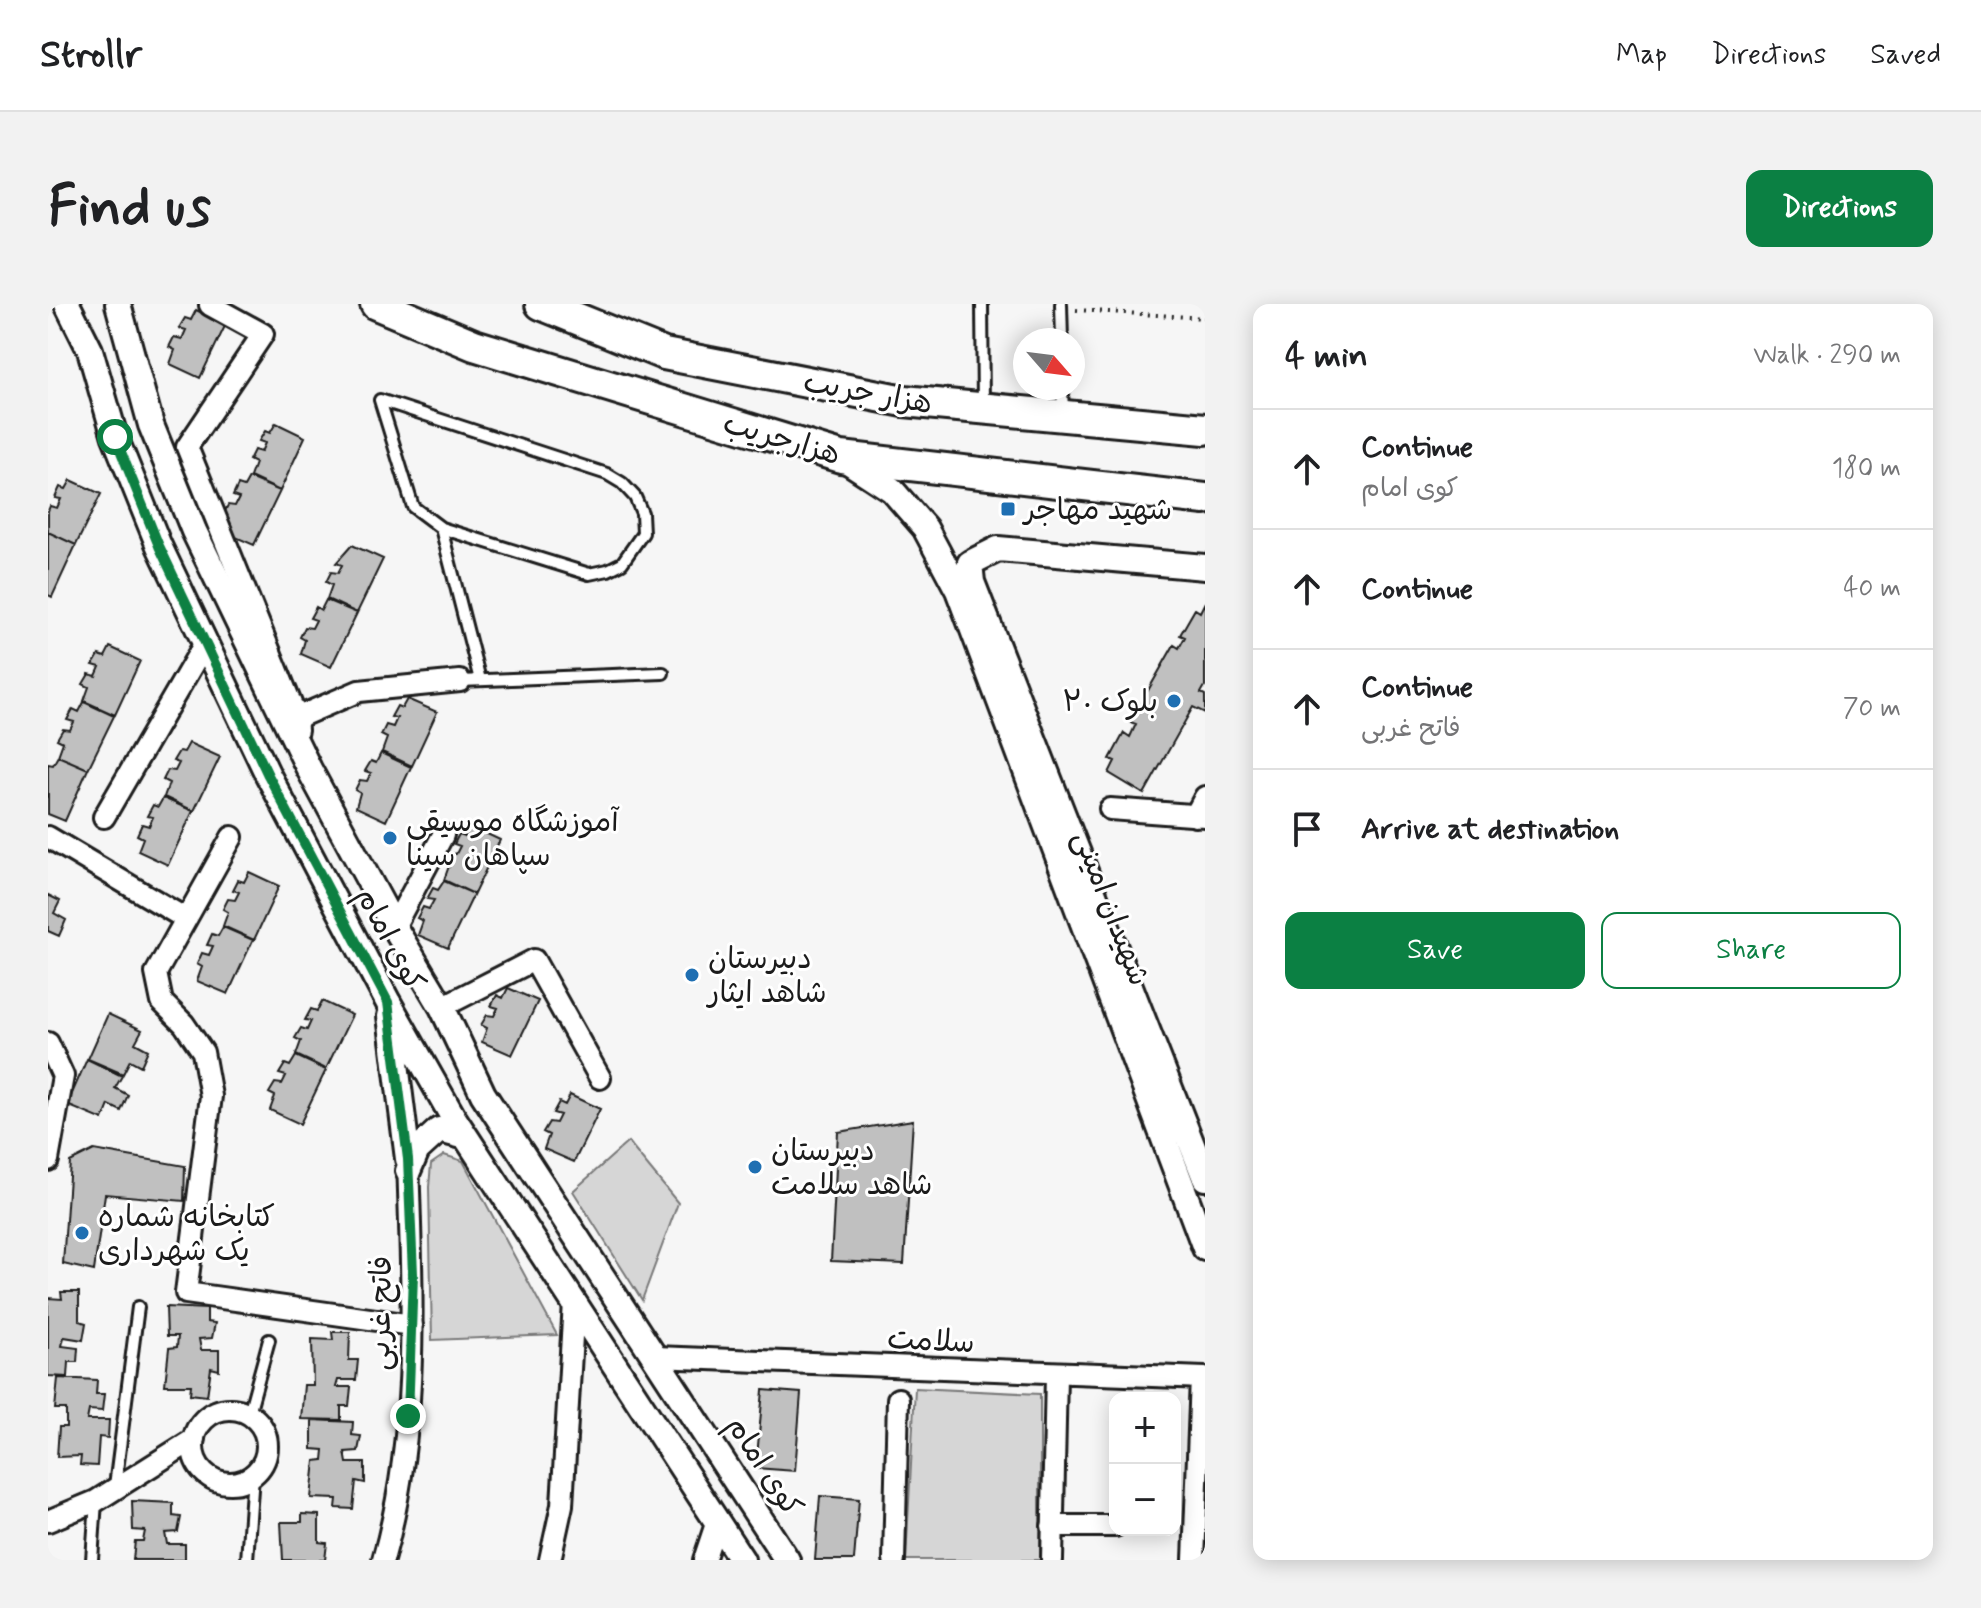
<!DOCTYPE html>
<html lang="en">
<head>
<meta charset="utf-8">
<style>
  body { margin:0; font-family:Mynerve,"Playpen Sans Arabic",sans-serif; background:#f2f2f2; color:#202124 }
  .controls { position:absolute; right:24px; bottom:24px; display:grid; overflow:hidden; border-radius:16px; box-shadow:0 4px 20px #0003 }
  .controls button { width:72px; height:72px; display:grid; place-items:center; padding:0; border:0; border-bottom:2px solid #e0e0e0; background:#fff; color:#202124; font:40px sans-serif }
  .compass { position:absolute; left:965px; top:24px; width:72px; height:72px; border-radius:50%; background:#fff; box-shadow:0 4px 20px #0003; rotate:118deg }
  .stop { position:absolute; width:24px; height:24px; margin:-18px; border:6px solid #0b8043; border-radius:50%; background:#fff }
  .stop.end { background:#0b8043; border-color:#fff; box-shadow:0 2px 8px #0008 }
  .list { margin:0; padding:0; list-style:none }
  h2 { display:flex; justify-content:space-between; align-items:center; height:104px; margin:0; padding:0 32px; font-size:34px }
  h2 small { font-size:26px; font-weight:400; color:#757577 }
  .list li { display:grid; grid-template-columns:52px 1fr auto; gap:24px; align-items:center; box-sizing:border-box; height:120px; padding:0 32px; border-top:2px solid #e0e0e0 }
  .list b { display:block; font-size:30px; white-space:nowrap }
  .list p { margin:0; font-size:26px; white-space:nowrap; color:#757577 }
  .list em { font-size:26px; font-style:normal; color:#757577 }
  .actions { display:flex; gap:16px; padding:24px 32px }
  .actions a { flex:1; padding:18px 0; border:2px solid #0b8043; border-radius:16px; text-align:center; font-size:28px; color:#0b8043 }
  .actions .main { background:#0b8043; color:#fff }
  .icon { flex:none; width:44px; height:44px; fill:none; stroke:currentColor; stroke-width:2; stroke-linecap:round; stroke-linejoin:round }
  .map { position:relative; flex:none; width:1157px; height:1256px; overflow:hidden; border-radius:16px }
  header { display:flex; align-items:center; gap:48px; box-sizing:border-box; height:112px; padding:0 40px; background:#fff; border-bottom:2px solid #e0e0e0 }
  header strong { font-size:38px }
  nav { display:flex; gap:44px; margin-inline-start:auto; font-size:28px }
  .intro { display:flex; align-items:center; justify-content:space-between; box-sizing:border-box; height:192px; padding:0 48px }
  h1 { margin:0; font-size:56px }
  .button { padding:20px 36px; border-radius:16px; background:#0b8043; color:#fff; font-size:28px; font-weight:700 }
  main { display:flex; gap:48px; padding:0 48px }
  aside { flex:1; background:#fff; border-radius:16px; box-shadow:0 4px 20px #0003 }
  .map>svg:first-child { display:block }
</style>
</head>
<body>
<header>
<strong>Strollr</strong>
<nav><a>Map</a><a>Directions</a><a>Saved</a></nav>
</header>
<div class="intro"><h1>Find us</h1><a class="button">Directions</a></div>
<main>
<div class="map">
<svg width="1157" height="1256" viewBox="0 0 1157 1256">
  <rect width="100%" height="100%" fill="#f6f6f6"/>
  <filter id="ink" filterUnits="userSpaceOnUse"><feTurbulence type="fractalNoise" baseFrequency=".0125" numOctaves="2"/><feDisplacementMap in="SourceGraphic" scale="16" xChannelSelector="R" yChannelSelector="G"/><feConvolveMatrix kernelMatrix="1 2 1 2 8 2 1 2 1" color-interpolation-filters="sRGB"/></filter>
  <g filter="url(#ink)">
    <path fill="#d6d6d6" stroke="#797979" stroke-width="2" d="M 580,838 L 630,899 L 594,996 L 525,887 Z
      M 396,851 L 415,857 L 509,1031 L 384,1036 L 381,883 L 383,860 Z
      M 867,1084 L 992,1090 L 992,1256 L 858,1256 Z"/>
    <path fill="#c0c0c0" stroke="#1c1c1c" stroke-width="2" d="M 148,6 L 178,20 L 152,74 L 122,60 L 127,46 L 121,43 L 126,33 L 134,35 L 138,26 L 131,24 L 137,14 L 143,16 Z
      M 228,119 L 257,133 L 232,187 L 202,173 L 207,159 L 201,156 L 206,146 L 213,148 L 217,139 L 211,137 L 217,127 L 222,129 Z
      M 201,174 L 232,187 L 206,241 L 176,228 L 180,214 L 175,211 L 180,201 L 187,202 L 191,194 L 185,192 L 190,181 L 196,183 Z
      M 23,176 L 53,190 L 28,241 L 0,228 L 0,207 L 2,202 L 9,204 L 13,195 L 7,194 L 12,183 L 18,185 Z
      M 0,228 L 28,241 L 4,293 L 0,291 Z
      M 304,241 L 335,255 L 309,309 L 279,295 L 284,281 L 278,278 L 283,268 L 290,269 L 294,261 L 288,259 Z
      M 278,296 L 309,309 L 283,363 L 253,350 L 257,336 L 252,333 L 257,323 L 264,324 L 268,316 L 262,314 L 268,303 L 273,306 Z
      M 1157,298 L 1157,382 L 1153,389 L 1157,391 L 1157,409 L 1145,403 L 1096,490 L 1061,469 L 1067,457 L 1062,455 L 1076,429 L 1082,433 L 1088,420 L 1082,418 L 1126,341 L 1131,344 L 1137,333 L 1132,331 L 1147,305 L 1152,308 Z
      M 62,343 L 92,357 L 67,411 L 36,397 L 41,383 L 35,380 L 41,370 L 48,372 L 52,363 L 45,361 L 51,351 L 57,353 Z
      M 359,395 L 389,408 L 364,462 L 334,448 L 339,434 L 333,431 L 338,421 L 345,423 L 349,414 L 343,413 L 349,402 L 354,404 Z
      M 36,398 L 66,412 L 40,465 L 10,452 L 15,438 L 9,435 L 15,425 L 22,426 L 26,418 L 19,416 L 25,405 L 31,408 Z
      M 141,439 L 172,453 L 146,507 L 116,493 L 121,479 L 115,476 L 120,466 L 127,467 L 131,459 L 125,457 L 131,447 L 136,448 Z
      M 333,449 L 363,463 L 338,517 L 308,503 L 312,489 L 307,486 L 312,476 L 319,477 L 323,469 L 317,467 L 323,457 L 328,459 Z
      M 10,452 L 40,465 L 17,517 L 0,510 L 0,460 L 5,461 Z
      M 115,494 L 145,507 L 120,561 L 90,547 L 95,534 L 89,531 L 94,520 L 101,522 L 105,513 L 99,512 L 105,501 L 110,503 Z
      M 422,522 L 452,536 L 426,590 L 396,576 L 401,562 L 396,559 L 401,549 L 408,550 L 412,542 L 406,540 L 411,530 L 417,532 Z
      M 201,568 L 231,582 L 206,636 L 175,622 L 180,608 L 175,605 L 180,595 L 187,596 L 191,588 L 185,586 L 190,576 L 196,578 Z
      M 396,577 L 426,590 L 400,644 L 370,631 L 375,617 L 369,614 L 375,603 L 381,605 L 386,596 L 379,595 L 385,584 L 390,586 Z
      M 0,591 L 12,597 L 6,609 L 18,616 L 11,632 L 0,627 Z
      M 175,623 L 205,636 L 180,690 L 149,677 L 154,663 L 149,660 L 154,649 L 161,651 L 165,642 L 159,641 L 164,630 L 170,632 Z
      M 460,684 L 490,697 L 464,751 L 434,738 L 439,724 L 433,721 L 439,711 L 446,712 L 450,704 L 443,702 L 449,691 L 455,694 Z
      M 274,697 L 304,711 L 278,765 L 248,751 L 253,737 L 247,734 L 253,724 L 259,726 L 263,717 L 257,716 L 263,705 L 269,707 Z
      M 60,710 L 94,726 L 87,739 L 100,746 L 93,762 L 82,756 L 75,770 L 40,755 Z
      M 248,752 L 278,766 L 252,820 L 222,806 L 227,792 L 221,789 L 227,779 L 234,780 L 238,772 L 231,770 L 237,760 L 242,762 Z
      M 39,755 L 74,772 L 67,784 L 80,791 L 73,807 L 61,801 L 55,816 L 19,801 Z
      M 522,791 L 552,805 L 526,858 L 496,845 L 501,831 L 495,828 L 501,818 L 508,819 L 512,811 L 505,809 L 511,798 L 517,801 Z
      M 865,816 L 856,960 L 783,957 L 790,828 Z
      M 46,846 L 137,862 L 136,897 L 57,890 L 46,967 L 15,960 L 22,858 Z
      M 13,988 L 31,988 L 31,1017 L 38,1019 L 35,1036 L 16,1033 L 14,1042 L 30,1044 L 29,1058 L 21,1058 L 20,1073 L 0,1072 L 0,994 L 14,995 Z
      M 118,1003 L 159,1005 L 159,1018 L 167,1019 L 164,1034 L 151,1035 L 153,1046 L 171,1046 L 171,1066 L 163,1064 L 159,1092 L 142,1090 L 143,1081 L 117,1081 L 121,1044 L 129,1043 L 130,1032 L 119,1032 Z
      M 284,1028 L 302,1028 L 301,1056 L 310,1056 L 308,1076 L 290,1076 L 288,1083 L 303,1083 L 301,1102 L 293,1102 L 293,1116 L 253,1115 L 256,1081 L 265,1081 L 264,1035 L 285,1036 Z
      M 10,1074 L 49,1076 L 48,1090 L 56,1090 L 54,1107 L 41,1106 L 39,1116 L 61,1116 L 60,1134 L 51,1133 L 49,1162 L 32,1161 L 33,1152 L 9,1153 L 11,1123 L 18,1123 L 18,1105 L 7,1105 Z
      M 715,1086 L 753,1089 L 747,1167 L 708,1164 Z
      M 264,1116 L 305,1118 L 304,1131 L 313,1132 L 310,1147 L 297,1148 L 299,1159 L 317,1159 L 317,1179 L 308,1177 L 305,1205 L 288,1204 L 289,1195 L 263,1194 L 267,1157 L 275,1156 L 276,1146 L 264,1145 Z
      M 772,1192 L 811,1195 L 806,1256 L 767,1256 Z
      M 84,1197 L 125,1199 L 125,1212 L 133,1213 L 130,1228 L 117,1229 L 119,1240 L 137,1240 L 137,1256 L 85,1256 L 87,1237 L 95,1237 L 97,1227 L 85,1226 Z
      M 254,1210 L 271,1211 L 271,1238 L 279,1239 L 277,1256 L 235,1256 L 233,1218 L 254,1218 Z"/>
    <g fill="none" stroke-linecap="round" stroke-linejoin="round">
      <defs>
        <path id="service" d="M 934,0 L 935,102
          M 1013,0 L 1014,36
          M 1014,84 L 1015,108
          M 393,224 L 541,270 L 560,266 L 574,259 L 595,229 L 594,209 L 587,193 L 574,179 L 559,170 L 332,96 L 365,203 L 393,224 L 432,376
          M 412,377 L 615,369
          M 201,1109 L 221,1036
          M 67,1182 L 90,1003
          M 44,1256 L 48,1197
          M 199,1256 L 205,1171"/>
        <path id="minor" d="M 162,1 L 215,30 L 139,143 L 250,417
          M 249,426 L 248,414 L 311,387 L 412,377
          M 1062,505 L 1157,512
          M 1147,512 L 1157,493
          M 56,513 L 157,339
          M 0,533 L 138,615
          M 184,533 L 108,669 L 114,698 L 136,720 L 155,748 L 163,792 L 138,989 L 364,1021
          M 346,623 L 395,531
          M 394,703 L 486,656 L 552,774
          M 0,739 L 15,772 L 0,856
          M 607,1053 L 1157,1074
          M145 1142a37 37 0 1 1 74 0a37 37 0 1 1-74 0Z
          M 0,1217 L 48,1197 L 146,1135
          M 1004,1222 L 1067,1222
          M 335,1256 C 372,1125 364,990 360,855
          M 502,1256 L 514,1201 L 526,998
          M 656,1256 L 669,1217
          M 846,1256 L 850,1095
          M 1004,1256 L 1008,1071
          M 1146,1256 L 1153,1074"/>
        <path id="tertiary" d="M 19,0 L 42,46 L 67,133 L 111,242 L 220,471 L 340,698 L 405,813 L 694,1256
          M 70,0 L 103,121 L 146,227 L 261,465 L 346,623 L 394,703 L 435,790 L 739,1256
          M 795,154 L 844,186 L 877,224 L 910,286 L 1157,944
          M 1157,263 L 950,245 L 922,259 L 924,278 L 1157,874
          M 342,712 L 360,855
          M 360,867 L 369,846 L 391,826 L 418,833"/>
        <path id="primary" d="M 328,0 L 426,41 L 793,153 L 1157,195
          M 493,0 L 616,50 L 856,97 L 1157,125"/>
      </defs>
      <use href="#service" stroke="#1c1c1c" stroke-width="16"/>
      <use href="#minor" stroke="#1c1c1c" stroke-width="26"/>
      <use href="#tertiary" stroke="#1c1c1c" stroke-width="30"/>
      <use href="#primary" stroke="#1c1c1c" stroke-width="36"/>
      <path stroke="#1c1c1c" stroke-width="4" stroke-dasharray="2 6" stroke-linecap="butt" d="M 1028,6 L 1157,14"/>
      <use href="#service" stroke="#fff" stroke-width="10"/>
      <use href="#minor" stroke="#fff" stroke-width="20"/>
      <use href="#tertiary" stroke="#fff" stroke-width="24"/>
      <use href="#primary" stroke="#fff" stroke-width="30"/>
    </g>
  </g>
  <g fill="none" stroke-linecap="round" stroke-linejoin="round" filter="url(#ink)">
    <path stroke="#0b8043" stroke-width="10" d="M 67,133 L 111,242 L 220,471 L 340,698 L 360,855 L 365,970 L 360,1112"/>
  </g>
  <g fill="#1f6fb2" stroke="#fff" stroke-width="3">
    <rect x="952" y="197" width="16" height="16" rx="4"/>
    <circle cx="1126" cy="397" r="8"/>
    <circle cx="342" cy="534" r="8"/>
    <circle cx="644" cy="671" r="8"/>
    <circle cx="707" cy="863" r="8"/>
    <circle cx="34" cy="929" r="8"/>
  </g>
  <g text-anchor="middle" stroke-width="6" stroke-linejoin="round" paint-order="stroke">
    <g font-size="30" fill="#1c1c1c" stroke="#fff">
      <text transform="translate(820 88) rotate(10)" y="10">هزار جریب</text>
      <text transform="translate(734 134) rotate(16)" y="10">هزارجریب</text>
      <text transform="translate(1064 604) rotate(69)" y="10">شهیدان امینی</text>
      <text transform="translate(343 635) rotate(62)" y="10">کوی امام</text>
      <text transform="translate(332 1009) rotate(-89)" y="10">فاتح غربی</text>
      <text transform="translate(883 1036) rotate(3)" y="10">سلامت</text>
      <text transform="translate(717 1162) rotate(57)" y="10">کوی امام</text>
    </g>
    <g font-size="30" fill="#1c1c1c" stroke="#fff" text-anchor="start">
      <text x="976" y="215">شهید مهاجر</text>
      <text x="1110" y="407" text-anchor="end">بلوک ۲۰</text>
      <text x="358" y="527">آموزشگاه موسیقی<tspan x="358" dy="34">سپاهان سینا</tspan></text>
      <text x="660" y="664">دبیرستان<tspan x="660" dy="34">شاهد ایثار</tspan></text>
      <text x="723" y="856">دبیرستان<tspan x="723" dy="34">شاهد سلامت</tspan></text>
      <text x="50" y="922">کتابخانه شماره<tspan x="50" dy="34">یک شهرداری</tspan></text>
    </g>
  </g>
</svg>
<div class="controls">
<button>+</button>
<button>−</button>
</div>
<svg class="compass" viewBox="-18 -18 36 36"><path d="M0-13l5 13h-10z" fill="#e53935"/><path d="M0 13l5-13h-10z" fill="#757577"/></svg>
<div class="stop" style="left:67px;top:133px"></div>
<div class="stop end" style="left:360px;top:1112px"></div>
</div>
<aside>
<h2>4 min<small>Walk · 290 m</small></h2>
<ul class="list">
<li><svg class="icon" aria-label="ahead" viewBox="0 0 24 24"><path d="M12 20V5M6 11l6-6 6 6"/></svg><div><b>Continue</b><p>کوی امام</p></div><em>180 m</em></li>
<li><svg class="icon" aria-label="ahead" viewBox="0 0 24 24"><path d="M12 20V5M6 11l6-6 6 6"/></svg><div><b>Continue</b></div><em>40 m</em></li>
<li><svg class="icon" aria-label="ahead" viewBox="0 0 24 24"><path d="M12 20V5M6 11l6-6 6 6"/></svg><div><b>Continue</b><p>فاتح غربی</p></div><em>70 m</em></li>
<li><svg class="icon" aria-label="arrive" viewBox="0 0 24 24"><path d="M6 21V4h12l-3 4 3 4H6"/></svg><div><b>Arrive at destination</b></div></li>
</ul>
<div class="actions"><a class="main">Save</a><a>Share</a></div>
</aside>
</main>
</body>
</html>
